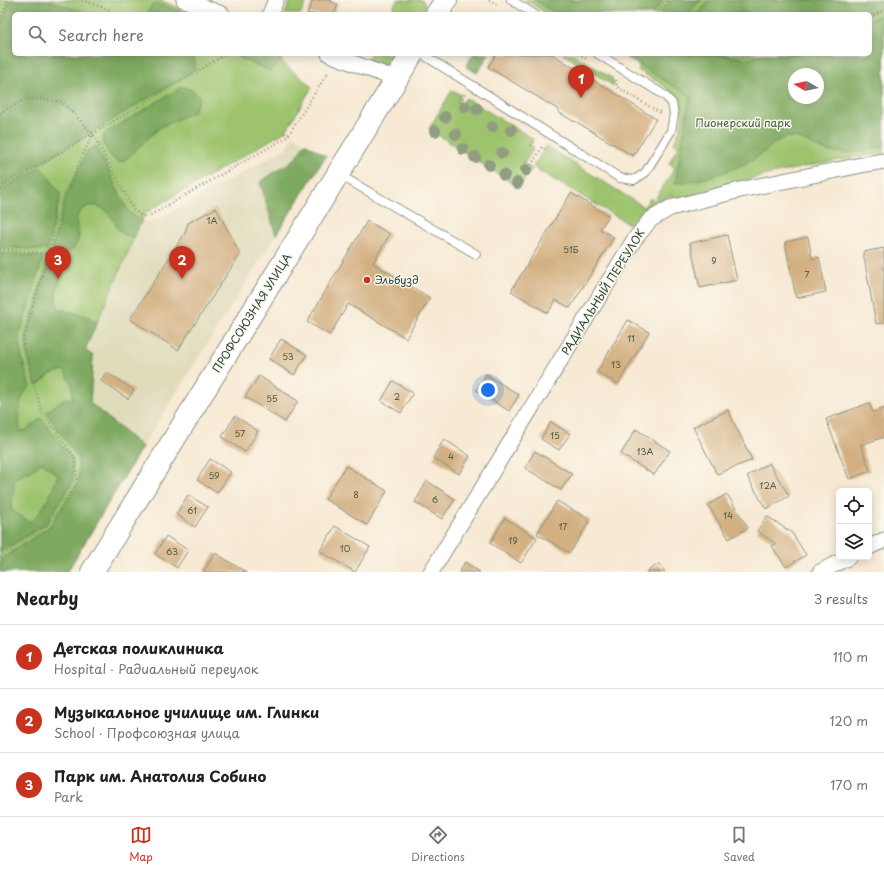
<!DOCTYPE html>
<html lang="en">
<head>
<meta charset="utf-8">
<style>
  body { margin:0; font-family:"Playpen Sans",sans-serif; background:#f6f6f6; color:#202124 }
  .controls { position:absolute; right:12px; bottom:12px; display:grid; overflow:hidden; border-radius:6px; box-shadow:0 2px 10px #0003 }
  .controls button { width:36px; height:36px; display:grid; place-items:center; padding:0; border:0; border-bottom:1px solid #e0e0e0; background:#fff; color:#202124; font:20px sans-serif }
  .compass { position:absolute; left:788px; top:68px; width:36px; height:36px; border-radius:50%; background:#fff; box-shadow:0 2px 10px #0003; rotate:279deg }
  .you { position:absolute; left:488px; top:390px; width:14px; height:14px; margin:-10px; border:3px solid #fff; border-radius:50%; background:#1a73e8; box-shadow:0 0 0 6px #1a73e833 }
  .badge { display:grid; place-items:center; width:26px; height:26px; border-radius:50%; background:#c8321e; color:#fff; font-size:13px; font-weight:700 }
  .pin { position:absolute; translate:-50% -33px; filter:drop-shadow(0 1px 2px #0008) }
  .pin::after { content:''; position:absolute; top:21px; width:14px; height:12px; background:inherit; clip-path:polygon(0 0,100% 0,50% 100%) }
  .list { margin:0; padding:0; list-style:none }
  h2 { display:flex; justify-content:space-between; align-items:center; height:52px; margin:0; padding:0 16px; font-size:17px }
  h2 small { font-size:13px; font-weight:400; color:#757577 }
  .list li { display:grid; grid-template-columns:26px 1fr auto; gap:12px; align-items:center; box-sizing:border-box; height:64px; padding:0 16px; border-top:1px solid #e0e0e0 }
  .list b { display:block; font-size:15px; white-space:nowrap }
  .list p { margin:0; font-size:13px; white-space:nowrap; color:#757577 }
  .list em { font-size:13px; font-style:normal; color:#757577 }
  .icon { flex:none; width:22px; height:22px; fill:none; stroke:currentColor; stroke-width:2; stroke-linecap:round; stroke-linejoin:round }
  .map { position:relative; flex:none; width:884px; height:572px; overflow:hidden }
  .search { position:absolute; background:#fff; box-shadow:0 2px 10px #0003; left:12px; right:12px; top:12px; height:44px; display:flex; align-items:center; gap:10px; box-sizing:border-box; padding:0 14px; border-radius:6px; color:#757577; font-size:15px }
  .sheet { height:244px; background:#fff }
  nav { display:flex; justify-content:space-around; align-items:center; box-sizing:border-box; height:56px; border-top:1px solid #e0e0e0; background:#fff; font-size:11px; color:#757577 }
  nav a { display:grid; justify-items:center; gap:2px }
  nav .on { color:#c8321e }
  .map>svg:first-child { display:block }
</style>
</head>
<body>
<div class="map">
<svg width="884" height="572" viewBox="0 0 884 572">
  <rect width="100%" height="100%" fill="#fbf7ec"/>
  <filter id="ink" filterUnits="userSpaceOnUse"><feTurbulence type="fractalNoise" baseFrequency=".025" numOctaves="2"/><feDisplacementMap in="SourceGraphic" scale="8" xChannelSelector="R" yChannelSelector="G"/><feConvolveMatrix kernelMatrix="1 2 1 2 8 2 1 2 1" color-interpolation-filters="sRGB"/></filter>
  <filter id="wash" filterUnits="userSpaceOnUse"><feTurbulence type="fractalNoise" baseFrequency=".012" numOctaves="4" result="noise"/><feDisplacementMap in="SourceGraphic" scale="16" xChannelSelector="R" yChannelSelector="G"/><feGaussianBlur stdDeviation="0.9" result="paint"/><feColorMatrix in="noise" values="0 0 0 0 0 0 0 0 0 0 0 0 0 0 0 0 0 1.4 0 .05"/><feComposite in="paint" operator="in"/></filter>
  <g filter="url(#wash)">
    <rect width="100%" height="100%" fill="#f7e9d3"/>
    <path fill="#e0dcbb" d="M 294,136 L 326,156 L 142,447 L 90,403 L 93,356 L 85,350 L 142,220 L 153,222 L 285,149 Z"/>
    <path fill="#9dc36d" stroke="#5e8050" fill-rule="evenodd" d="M 0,0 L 159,0 L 196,14 L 14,14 L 14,54 L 282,54 L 281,61 L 312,87 L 286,131 L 145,213 L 85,350 L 93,356 L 90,403 L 142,447 L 67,572 L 0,572 Z
      M 290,0 L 307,0 L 301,14 L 285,14 Z
      M 397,0 L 422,0 C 427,5 425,9 421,14 L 390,14 Z
      M 525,0 L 884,0 L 884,153 C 835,160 786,170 738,182 C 716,187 695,197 673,199 L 672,195 L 645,207 L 634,227 L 533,167 L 546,146 L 644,207 L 650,198 L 654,201 L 675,168 L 669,163 L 679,146 L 674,143 C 696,99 671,90 638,70 L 640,66 L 621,54 L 870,54 L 870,14 L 548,14 ZM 794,74 L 818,74 L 818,98 L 794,98 Z
      M 370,54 L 396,54 L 390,64 L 383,65 L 367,61 Z
      M 563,54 L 573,54 L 612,78 L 614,86 Z
      M 452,90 L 461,95 L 458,101 L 462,103 L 466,98 L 533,139 L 530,145 L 534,148 L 524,164 L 532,169 L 519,188 L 429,129 Z"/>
    <path fill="#7ea960" stroke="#4e734a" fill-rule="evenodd" d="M 10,0 L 47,0 L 89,14 L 14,14 L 14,54 L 192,54 L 195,62 L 195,68 L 190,73 L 0,187 L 0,28 Z
      M 534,0 L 664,0 L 653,14 L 557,14 Z
      M 671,0 L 701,0 L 689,14 L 659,14 Z
      M 709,0 L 884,0 L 884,7 L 870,14 L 698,14 Z
      M 159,4 L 186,14 L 147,14 L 152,5 Z
      M 884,13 L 884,147 C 867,150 849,155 832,152 C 819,151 801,136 789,137 C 776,138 771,148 761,154 C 742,168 698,183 675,183 L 690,96 L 621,54 L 660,54 L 661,55 L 665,54 L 716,54 L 748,59 L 764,54 L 870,54 L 870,20 ZM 794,74 L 818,74 L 818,98 L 794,98 Z
      M 237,54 L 282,54 L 281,61 L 270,71 L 238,57 Z
      M 473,54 L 489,54 L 477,73 L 466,67 Z
      M 182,87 C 190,88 195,91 200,98 L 193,112 L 159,128 L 125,160 L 120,162 C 113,161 103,147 103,140 C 103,136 105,134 107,132 Z
      M 305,143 L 326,156 L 276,235 L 260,182 L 296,158 Z
      M 96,146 L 128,211 L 136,218 L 142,220 L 134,237 C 129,236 124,235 120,231 C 116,227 114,220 110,215 C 102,205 87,201 79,213 C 73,221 79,228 79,237 C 78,242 75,246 72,251 L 66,252 L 52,248 L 66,196 L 88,150 Z
      M 41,167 L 61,194 L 47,250 L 0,247 L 0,191 Z
      M 0,253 L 43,257 L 19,337 L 21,354 L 30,387 C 17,397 19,417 20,431 L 27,430 L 41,418 L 72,459 L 73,481 L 46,524 L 0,552 ZM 42,462 L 58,475 C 52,492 44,511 30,522 L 11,510 L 15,478 L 30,472 Z
      M 50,257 C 54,259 62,260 65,264 C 70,271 48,288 59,309 L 87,316 L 97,322 L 85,350 L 93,356 L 90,403 L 142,447 L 67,572 L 0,572 L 0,560 L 49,527 L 79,482 L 78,458 L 46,412 L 66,398 L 73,400 L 72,384 L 64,370 L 51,374 L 40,383 L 36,385 L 27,353 L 26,337 Z"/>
    <g id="blocks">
      <path fill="#d3b082" d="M 313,0 L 332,0 L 331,2 L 338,4 L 334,14 L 307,14 Z
        M 496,54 L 552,54 L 656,119 L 633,156 L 575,121 L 575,122 L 558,112 L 559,110 L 488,67 Z
        M 571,193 L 609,216 L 600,229 L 614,237 L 570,308 L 556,300 L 548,313 L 511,291 Z
        M 216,208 L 240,254 L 178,350 L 130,319 L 185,233 L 188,223 Z
        M 367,221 L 390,234 L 373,263 L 430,298 L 406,338 L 348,304 L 330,335 L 307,322 Z
        M 727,235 L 737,280 L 700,288 L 690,243 Z
        M 808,237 L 812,259 L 819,257 L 826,292 L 796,298 L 785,242 Z
        M 884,248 L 884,323 L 876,324 L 863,252 Z
        M 628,320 L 649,332 L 618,384 L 597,372 Z
        M 281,339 L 307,355 L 294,375 L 269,359 Z
        M 106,372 L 134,390 L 128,399 L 101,381 Z
        M 486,374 L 519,395 L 509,411 L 476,390 Z
        M 259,376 L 298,401 L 285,422 L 245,397 Z
        M 393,381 L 413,393 L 401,413 L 381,401 Z
        M 869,403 L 873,412 L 884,408 L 884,437 L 861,445 L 870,471 L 849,479 L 826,419 Z
        M 728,410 L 752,460 L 717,474 L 693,427 Z
        M 235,416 L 258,431 L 245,452 L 222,437 Z
        M 551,422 L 570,434 L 559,450 L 541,439 Z
        M 636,429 L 670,451 L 654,475 L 621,454 Z
        M 444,439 L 470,456 L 459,474 L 433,458 Z
        M 535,451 L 572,474 L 561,490 L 525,468 Z
        M 210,459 L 231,472 L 217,493 L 197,480 Z
        M 769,463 L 789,496 L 766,509 L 747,476 Z
        M 346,466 L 387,491 L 367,525 L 325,499 Z
        M 427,481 L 455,499 L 442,519 L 415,502 Z
        M 727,494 L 748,528 L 729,539 L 708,505 Z
        M 188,495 L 208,507 L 195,527 L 176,514 Z
        M 557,501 L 590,520 L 570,553 L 537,534 Z
        M 767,516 L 792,533 L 806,555 L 786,567 L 772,546 L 776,544 L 757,531 Z
        M 505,518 L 537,538 L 521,563 L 490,543 Z
        M 335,526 L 370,547 L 355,572 L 320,551 Z
        M 166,536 L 188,550 L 177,568 L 155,554 Z
        M 215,553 L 246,572 L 203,572 Z
        M 465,562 L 480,572 L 459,572 Z
        M 659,564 L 665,572 L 646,572 Z"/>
    </g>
  </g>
  <g filter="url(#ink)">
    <use href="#blocks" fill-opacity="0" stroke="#8b9384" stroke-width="1"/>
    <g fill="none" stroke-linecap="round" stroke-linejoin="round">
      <defs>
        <path id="service" d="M 511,0 L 534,14
          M 422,54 L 620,178 L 634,180 L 645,173 L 671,131 L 674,114 L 672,103 L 664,95 L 598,54
          M 338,174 L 476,254"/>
        <path id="minor" d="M 184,0 L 222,14
          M 270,14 L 276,0
          M 329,54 L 396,79
          M 869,547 L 884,540
          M 431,572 L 634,240 L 650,220 L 670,208 L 740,190 L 866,164 L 884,161
          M 820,572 L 849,557"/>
        <path id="secondary" d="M 437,14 L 446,0
          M 92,572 L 412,54"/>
      </defs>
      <use href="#service" stroke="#8b9384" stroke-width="10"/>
      <use href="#minor" stroke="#8b9384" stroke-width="17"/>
      <use href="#secondary" stroke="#8b9384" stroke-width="24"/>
      <path stroke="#8b9384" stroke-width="2.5" stroke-dasharray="1 3" stroke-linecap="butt" d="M 82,0 L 121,14
        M 489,0 L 499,6
        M 656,14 L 668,0
        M 693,14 L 705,0
        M 870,17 L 884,10
        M 0,20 L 8,0
        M 578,54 L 587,59
        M 734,54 L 746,56 L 753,54
        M 616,80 L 617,87 L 662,114
        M 460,102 L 465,94
        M 0,113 L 25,99 L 43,99 L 62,102 L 93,134 L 133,209 L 140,215 L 147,217 L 287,137 L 329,71
        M 531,146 L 535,140
        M 525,162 L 531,166 L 542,147 L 545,149
        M 0,189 L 226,54
        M 0,249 L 48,254
        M 0,557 L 48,525 L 77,482 L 75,458 L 42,412 L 24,353 L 23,338 L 45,266 L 64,195 L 93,134"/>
      <use href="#service" stroke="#fff" stroke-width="8"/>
      <use href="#minor" stroke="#fff" stroke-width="15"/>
      <use href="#secondary" stroke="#fff" stroke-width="22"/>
    </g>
    <g fill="#919d83">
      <circle cx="465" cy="107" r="6"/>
      <circle cx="477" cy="109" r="6"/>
      <circle cx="445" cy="117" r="6"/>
      <circle cx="492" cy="127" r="6"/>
      <circle cx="511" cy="130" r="6"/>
      <circle cx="435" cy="131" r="6"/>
      <circle cx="456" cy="134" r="6"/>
      <circle cx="463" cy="149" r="6"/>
      <circle cx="502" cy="153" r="6"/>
      <circle cx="475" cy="157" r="6"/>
      <circle cx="489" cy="165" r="6"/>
      <circle cx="526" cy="170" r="6"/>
      <circle cx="504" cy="175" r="6"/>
      <circle cx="517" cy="183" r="6"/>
    </g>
  </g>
  <circle fill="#c8321e" stroke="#fbf7ec" stroke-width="1.5" cx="367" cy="280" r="4"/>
  <g text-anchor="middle" stroke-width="3" stroke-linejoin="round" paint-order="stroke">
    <g font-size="9" fill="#4c5a48">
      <text x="212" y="224">1А</text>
      <text x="571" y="253">51Б</text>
      <text x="714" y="264">9</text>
      <text x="807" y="278">7</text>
      <text x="631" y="342">11</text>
      <text x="288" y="360">53</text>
      <text x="616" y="368">13</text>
      <text x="397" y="400">2</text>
      <text x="272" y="402">55</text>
      <text x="240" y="437">57</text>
      <text x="555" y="439">15</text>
      <text x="645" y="455">13А</text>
      <text x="451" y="460">4</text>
      <text x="214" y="479">59</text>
      <text x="768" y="489">12А</text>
      <text x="356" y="498">8</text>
      <text x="435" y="503">6</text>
      <text x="192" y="514">61</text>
      <text x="728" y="519">14</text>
      <text x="563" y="530">17</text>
      <text x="513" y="544">19</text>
      <text x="345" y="552">10</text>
      <text x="172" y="555">63</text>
    </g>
    <g font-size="11" fill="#3e5e42" stroke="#fbf7ec">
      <text x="743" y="127">Пионерский парк</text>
    </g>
    <g font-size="11" fill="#1f3d34" stroke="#fbf7ec" text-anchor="start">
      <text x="375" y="284">Эльбузд</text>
    </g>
    <g font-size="11" fill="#1f3d34" stroke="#fbf7ec">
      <text transform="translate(603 292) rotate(-58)" y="4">РАДИАЛЬНЫЙ ПЕРЕУЛОК</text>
      <text transform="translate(252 313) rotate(-58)" y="4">ПРОФСОЮЗНАЯ УЛИЦА</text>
    </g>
  </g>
</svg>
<div class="controls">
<button><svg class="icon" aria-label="locate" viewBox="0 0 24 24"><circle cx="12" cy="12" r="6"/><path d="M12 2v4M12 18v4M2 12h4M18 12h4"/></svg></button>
<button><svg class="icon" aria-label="layers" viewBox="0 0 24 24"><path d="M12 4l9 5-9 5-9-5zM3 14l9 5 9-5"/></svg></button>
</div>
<svg class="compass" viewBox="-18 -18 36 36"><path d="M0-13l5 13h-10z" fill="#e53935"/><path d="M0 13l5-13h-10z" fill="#757577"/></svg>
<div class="you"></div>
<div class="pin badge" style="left:581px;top:98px">1</div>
<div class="pin badge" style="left:182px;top:279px">2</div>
<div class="pin badge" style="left:58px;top:279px">3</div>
<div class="search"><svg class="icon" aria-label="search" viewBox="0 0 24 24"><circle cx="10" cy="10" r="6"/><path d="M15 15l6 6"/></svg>Search here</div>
</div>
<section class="sheet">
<h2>Nearby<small>3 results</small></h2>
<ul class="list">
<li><span class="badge">1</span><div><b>Детская поликлиника</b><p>Hospital · Радиальный переулок</p></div><em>110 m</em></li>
<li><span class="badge">2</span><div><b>Музыкальное училище им. Глинки</b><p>School · Профсоюзная улица</p></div><em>120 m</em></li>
<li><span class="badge">3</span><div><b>Парк им. Анатолия Собино</b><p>Park</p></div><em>170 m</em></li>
</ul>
</section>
<nav>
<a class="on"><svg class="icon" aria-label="map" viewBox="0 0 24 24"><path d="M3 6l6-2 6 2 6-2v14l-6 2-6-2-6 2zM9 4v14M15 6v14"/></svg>Map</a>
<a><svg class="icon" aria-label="directions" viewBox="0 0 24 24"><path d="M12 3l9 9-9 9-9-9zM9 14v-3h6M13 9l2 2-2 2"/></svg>Directions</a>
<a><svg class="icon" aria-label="saved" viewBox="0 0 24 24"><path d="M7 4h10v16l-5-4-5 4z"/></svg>Saved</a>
</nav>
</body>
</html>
